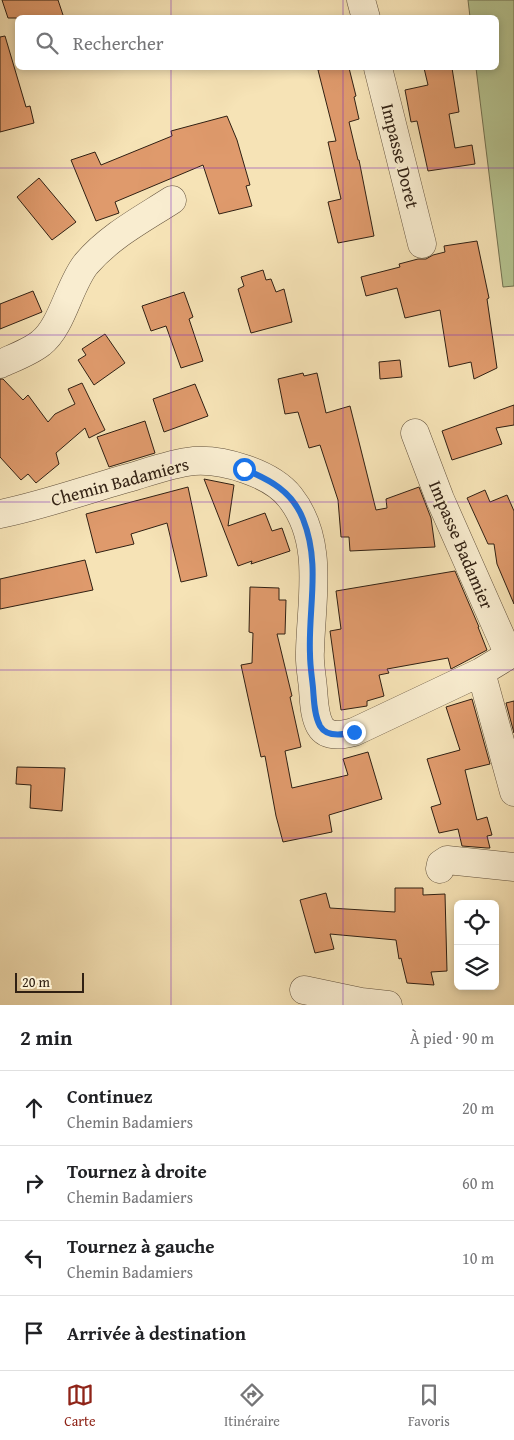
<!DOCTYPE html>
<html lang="fr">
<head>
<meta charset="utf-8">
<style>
  body { margin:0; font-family:"Gentium Book Plus",serif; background:#f6f6f6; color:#202124 }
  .controls { position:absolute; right:15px; bottom:15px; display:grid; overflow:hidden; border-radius:8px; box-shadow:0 2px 8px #0003 }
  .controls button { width:45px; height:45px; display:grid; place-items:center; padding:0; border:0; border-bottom:1px solid #e0e0e0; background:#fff; color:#202124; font:25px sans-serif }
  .scale { position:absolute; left:15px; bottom:12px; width:69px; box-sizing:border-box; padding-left:5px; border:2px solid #302013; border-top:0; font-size:14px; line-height:18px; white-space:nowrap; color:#302013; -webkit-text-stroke:4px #f9edd0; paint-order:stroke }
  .stop { position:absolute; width:15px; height:15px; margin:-11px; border:4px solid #1a73e8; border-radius:50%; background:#fff }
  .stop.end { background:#1a73e8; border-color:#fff; box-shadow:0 1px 5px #0008 }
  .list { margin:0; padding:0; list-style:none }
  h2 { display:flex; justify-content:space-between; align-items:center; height:65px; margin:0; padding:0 20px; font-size:21px }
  h2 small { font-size:16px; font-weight:400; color:#757577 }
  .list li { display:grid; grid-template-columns:32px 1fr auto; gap:15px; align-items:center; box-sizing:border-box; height:75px; padding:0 20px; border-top:1px solid #e0e0e0 }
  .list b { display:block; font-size:19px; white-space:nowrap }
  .list p { margin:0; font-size:16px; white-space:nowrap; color:#757577 }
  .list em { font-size:16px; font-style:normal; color:#757577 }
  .icon { flex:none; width:28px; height:28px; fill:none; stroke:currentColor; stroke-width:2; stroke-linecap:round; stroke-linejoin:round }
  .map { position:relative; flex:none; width:514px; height:1005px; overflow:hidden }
  .search { position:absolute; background:#fff; box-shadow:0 2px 8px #0003; left:15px; right:15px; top:15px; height:55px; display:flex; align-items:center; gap:12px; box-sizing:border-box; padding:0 18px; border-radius:8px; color:#757577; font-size:19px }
  .sheet { height:365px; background:#fff }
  nav { display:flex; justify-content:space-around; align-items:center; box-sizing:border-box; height:70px; border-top:1px solid #e0e0e0; background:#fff; font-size:14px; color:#757577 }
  nav a { display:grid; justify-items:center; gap:2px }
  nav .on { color:#8f2418 }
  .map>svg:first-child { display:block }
</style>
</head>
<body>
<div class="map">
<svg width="514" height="1005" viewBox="0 0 514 1005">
  <rect width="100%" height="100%" fill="#f6e3b6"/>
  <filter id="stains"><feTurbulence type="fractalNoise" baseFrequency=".004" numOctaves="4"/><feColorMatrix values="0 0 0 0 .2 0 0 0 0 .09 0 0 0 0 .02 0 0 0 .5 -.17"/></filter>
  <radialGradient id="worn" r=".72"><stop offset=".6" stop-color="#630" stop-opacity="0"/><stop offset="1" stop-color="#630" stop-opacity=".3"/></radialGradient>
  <path fill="#b6c592" stroke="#737252" d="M 468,0 L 514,0 L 514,286 L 503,287 L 476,68 L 496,68 L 496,18 L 470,17 Z"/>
  <path fill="#df9a6c" stroke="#302013" d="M 2,0 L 58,0 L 64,18 L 8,18 Z
    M 5,36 L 26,107 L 30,106 L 34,123 L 0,132 L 0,37 Z
    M 328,68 L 349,68 L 356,96 L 354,97 L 359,119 L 349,122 L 358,160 L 359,160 L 374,236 L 338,243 L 328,202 L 341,199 L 328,142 L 336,141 L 318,70 Z
    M 424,68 L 452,68 L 459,112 L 449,114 L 455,148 L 472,145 L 475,164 L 428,171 L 417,121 L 411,122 L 405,90 L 428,85 Z
    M 227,116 L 237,140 L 250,185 L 246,186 L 252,206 L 219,214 L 203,165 L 115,202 L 119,213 L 96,221 L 71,160 L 95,152 L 101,165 L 172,136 L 171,131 Z
    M 39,178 L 76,222 L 52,240 L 17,197 Z
    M 477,241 L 489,298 L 487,299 L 497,368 L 474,379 L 471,362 L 449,367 L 440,310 L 405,318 L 397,288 L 366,296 L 361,277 L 400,267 L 399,264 L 418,259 L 426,259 L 433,255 L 445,252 L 444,246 Z
    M 263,270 L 266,280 L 271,279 L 276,292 L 284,289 L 292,322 L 251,333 L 238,289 L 244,286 L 241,277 Z
    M 33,291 L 42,312 L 0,329 L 0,304 Z
    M 184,292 L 193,317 L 189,319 L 203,361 L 181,368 L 166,326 L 151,331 L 142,306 Z
    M 105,334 L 125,363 L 94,385 L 78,360 L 86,355 L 82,349 Z
    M 400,360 L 402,377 L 380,379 L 379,362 Z
    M 303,373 L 304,376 L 317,373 L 326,413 L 350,406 L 376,510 L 387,508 L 386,499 L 419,487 L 431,518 L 435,547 L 350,551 L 349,537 L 341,537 L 338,500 L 320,445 L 309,448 L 298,412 L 285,414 L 278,379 Z
    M 0,379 L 3,379 L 23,400 L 28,395 L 48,422 L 55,414 L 75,404 L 68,389 L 82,383 L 105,430 L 89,438 L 85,428 L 56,453 L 59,464 L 36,483 L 28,474 L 21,480 L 0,457 Z
    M 195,384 L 208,416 L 164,432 L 153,399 Z
    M 514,405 L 514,425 L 496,428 L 502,444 L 452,460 L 442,431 Z
    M 145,421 L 155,453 L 109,467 L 97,437 Z
    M 204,479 L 234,485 L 228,526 L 265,513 L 272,531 L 282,528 L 290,551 L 251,564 L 252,561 L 238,566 Z
    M 188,487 L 207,576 L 181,582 L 167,523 L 131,534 L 134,544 L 96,553 L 86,514 Z
    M 485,490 L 490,502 L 507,495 L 514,511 L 514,604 L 497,564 L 494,544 L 488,544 L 467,498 Z
    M 85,560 L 93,590 L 0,609 L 0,579 Z
    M 455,571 L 479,627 L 478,627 L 487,650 L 451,669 L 448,658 L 387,669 L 389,673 L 379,675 L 384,696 L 367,701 L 367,706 L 341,710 L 330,631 L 341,629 L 336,591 Z
    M 250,587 L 279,588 L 279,600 L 286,600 L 285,634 L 277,634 L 292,696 L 290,697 L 301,747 L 285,751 L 292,788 L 348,775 L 343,759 L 368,752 L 382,799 L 329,815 L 332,832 L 283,842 L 276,816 L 265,756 L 261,757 L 241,665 L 252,663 L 253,633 L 249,632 Z
    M 472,699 L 490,764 L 465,770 L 477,820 L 487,817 L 492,835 L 487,836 L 490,848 L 487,848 L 462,846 L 458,829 L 439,833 L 431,807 L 441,804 L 427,759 L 460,750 L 446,707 Z
    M 514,701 L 514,733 L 506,703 Z
    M 17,767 L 65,768 L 62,811 L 30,808 L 31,785 L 16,784 Z
    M 395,888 L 423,888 L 423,895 L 445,894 L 447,971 L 431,972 L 434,985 L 407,983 L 401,958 L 399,959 L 396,940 L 330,934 L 334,949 L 315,953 L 300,900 L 326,893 L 330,908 L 395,912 Z"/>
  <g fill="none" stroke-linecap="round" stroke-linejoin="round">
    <defs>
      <path id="minor" d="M 361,0 L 366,18
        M 378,68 L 422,244
        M 0,364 C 13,358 30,352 41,343 C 62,327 69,285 86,264 C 110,236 141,220 172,200
        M 415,433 L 440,499 L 509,655
        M 0,514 C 45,505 91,488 135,476 C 154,470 174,463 194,461 C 223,459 271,473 290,497 C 325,541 311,600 310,651 C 309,663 312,676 313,689 C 314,700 314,715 320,726 C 327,738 343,735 354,732 L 481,672 L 514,652
        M 481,672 L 514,792
        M 440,869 L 441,864 L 447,860 L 514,867
        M 304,990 L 361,1002 L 388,1005"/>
    </defs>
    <use href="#minor" stroke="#62513c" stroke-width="29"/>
    <use href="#minor" stroke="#f9edd0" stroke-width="28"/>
  </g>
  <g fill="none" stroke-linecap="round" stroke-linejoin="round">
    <path stroke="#1a73e8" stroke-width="6" d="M 244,469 C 270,480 292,491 303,519 C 321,564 308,608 310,654 C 310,666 312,677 313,688 C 314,700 314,715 320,726 C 327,738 343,735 354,732"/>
  </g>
  <path fill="none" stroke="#7b2cbf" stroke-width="1" stroke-opacity="0.55" d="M 171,0 L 171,18M 343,0 L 343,18M 171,68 L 171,1005M 343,68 L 343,1005M 0,168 L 514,168M 0,335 L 514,335M 0,502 L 514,502M 0,670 L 514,670M 0,838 L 514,838"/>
  <g text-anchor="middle" stroke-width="4" stroke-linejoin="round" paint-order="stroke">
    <g font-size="18" fill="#302013" stroke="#f9edd0">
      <text transform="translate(400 156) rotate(76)" y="6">Impasse Doret</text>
      <text transform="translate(120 482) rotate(-15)" y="6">Chemin Badamiers</text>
      <text transform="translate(461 545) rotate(67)" y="6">Impasse Badamier</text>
    </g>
  </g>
  <rect width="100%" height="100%" filter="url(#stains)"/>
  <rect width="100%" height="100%" fill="url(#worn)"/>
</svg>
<div class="controls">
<button><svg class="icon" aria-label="locate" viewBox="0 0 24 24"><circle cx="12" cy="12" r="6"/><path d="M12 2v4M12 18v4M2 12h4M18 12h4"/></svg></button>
<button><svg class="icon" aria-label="layers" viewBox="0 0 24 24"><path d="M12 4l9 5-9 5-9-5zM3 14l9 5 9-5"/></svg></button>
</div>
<div class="scale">20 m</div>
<div class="stop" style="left:244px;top:469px"></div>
<div class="stop end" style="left:354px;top:732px"></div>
<div class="search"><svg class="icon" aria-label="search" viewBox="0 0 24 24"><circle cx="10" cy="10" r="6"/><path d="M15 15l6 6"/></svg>Rechercher</div>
</div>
<section class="sheet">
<h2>2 min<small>À pied · 90 m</small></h2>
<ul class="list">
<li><svg class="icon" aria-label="ahead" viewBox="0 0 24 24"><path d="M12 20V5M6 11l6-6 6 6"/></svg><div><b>Continuez</b><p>Chemin Badamiers</p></div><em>20 m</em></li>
<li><svg class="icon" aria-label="right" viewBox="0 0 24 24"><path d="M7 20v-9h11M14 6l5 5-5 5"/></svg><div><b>Tournez à droite</b><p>Chemin Badamiers</p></div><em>60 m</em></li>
<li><svg class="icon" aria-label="left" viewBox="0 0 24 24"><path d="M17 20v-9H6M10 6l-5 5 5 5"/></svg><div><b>Tournez à gauche</b><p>Chemin Badamiers</p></div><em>10 m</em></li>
<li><svg class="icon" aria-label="arrive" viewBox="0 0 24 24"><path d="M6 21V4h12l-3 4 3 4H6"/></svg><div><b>Arrivée à destination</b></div></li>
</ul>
</section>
<nav>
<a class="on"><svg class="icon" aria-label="map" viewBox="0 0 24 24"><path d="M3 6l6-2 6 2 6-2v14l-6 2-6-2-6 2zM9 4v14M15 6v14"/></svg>Carte</a>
<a><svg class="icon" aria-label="directions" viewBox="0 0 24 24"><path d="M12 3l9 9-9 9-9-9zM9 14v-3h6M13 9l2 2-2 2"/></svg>Itinéraire</a>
<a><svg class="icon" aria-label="saved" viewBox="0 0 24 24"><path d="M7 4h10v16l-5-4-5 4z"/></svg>Favoris</a>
</nav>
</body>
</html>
